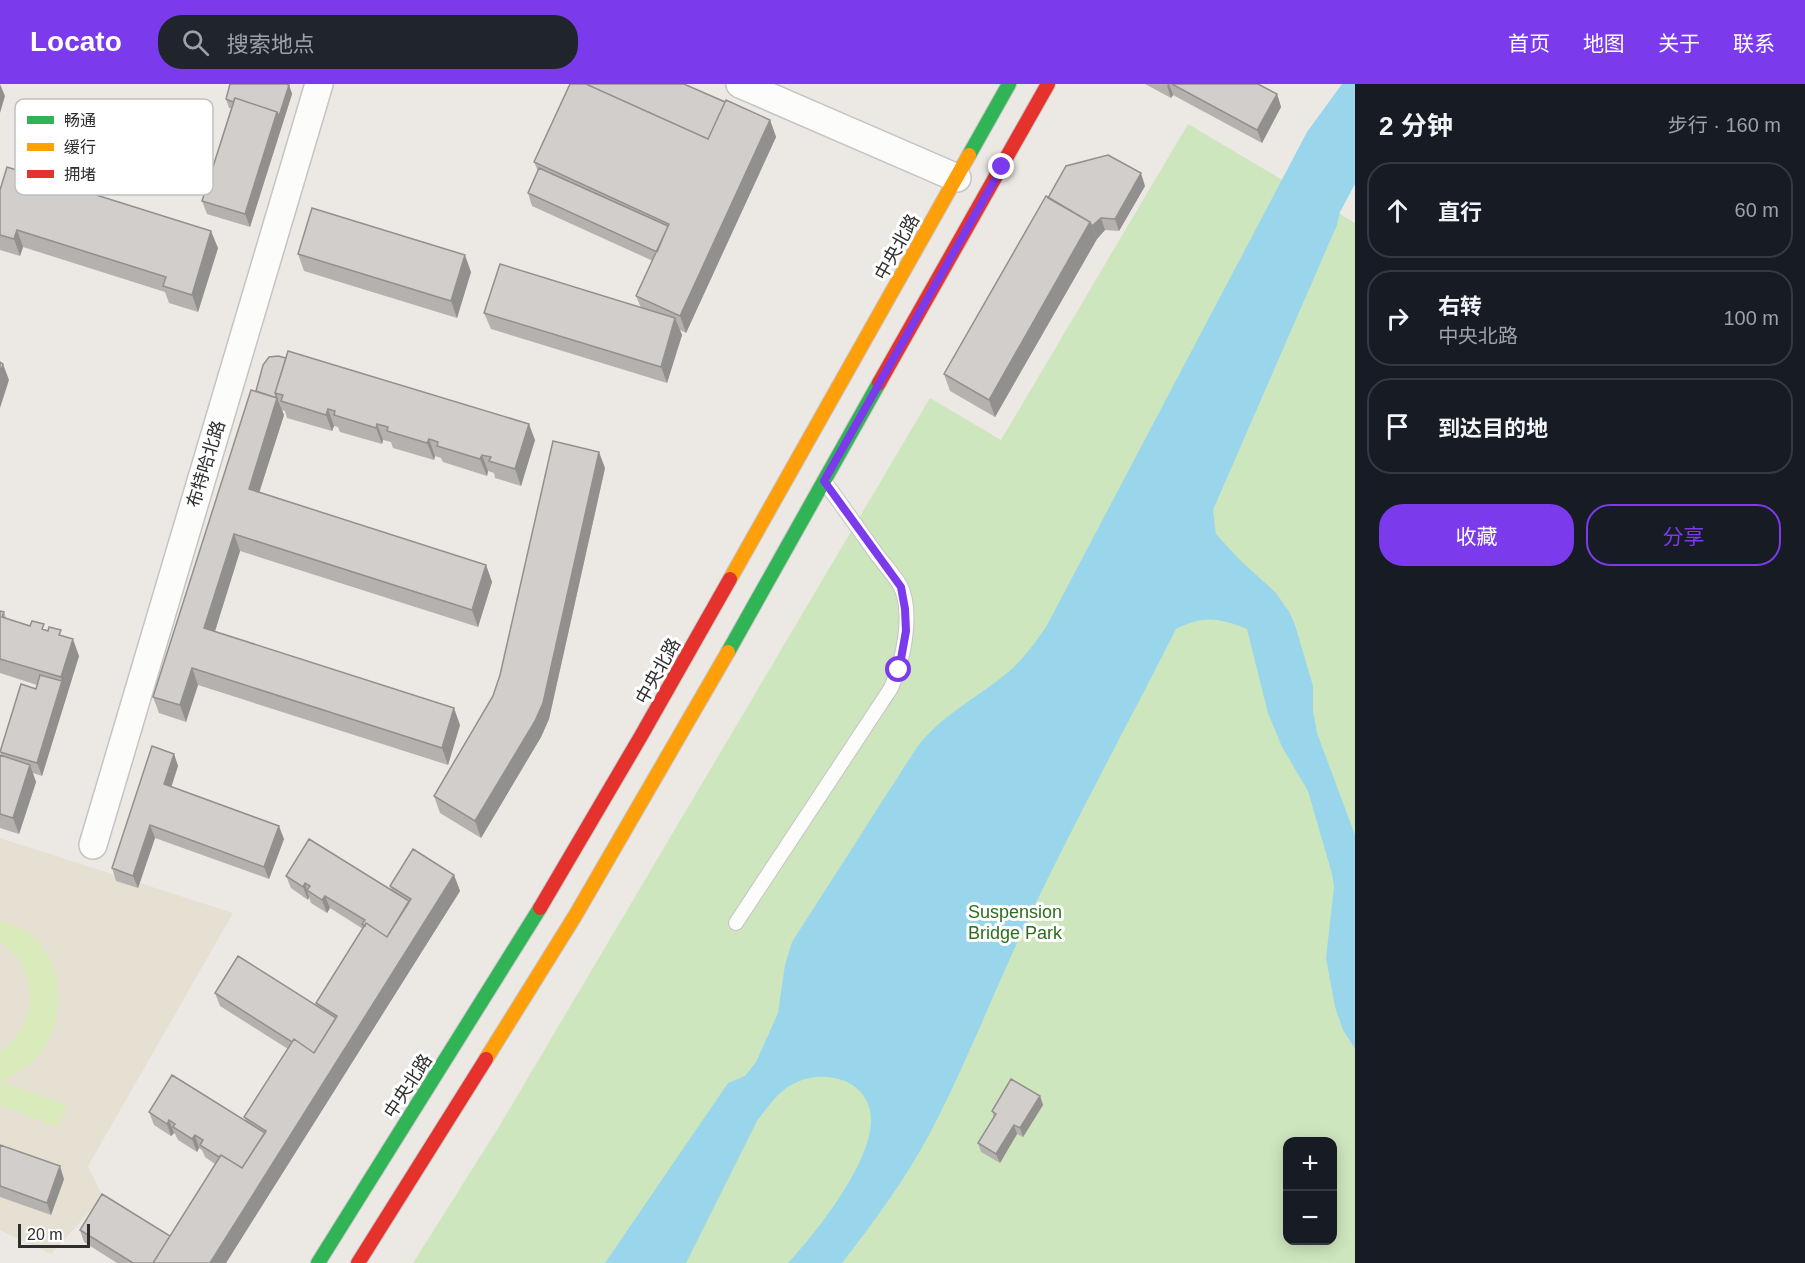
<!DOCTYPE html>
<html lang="zh">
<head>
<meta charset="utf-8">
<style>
  body { margin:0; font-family:Helvetica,"Noto Sans SC",sans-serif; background:#20242c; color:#f1f3f6 }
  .controls { position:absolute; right:18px; bottom:18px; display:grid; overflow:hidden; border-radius:12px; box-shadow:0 3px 15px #0003 }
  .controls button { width:54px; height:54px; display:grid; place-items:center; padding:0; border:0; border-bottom:2px solid #363941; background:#171b24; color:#f1f3f6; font:30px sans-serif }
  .scale { position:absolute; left:18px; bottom:15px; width:72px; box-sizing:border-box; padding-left:6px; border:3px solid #2e2e2e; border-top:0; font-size:16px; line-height:21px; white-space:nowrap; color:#2e2e2e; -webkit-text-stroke:4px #fff; paint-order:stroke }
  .stop { position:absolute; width:18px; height:18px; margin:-14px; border:4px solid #7c3aed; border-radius:50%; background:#fff }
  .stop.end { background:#7c3aed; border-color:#fff; box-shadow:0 2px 6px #0008 }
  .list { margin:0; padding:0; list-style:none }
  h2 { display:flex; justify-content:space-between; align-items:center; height:78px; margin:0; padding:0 24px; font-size:26px }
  h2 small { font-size:20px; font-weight:400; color:#9ea1a6 }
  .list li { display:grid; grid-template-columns:39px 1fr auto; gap:18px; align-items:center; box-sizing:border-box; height:96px; margin:0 12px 12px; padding:0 12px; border:2px solid #363941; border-radius:24px }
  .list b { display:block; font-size:22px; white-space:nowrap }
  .list p { margin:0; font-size:20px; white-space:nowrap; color:#9ea1a6 }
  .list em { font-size:20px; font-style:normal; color:#9ea1a6 }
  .actions { display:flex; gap:12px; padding:18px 24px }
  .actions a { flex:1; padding:14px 0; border:2px solid #7c3aed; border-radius:24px; text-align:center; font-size:21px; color:#7c3aed }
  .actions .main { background:#7c3aed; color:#fff }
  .icon { flex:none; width:33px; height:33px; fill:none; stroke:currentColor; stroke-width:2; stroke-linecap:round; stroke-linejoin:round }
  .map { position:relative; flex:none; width:1355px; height:1179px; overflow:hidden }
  header { display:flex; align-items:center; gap:36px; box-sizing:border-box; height:84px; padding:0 30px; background:#7c3aed; color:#fff }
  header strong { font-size:28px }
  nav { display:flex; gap:33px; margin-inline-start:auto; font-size:21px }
  .search { width:420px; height:54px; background:#20242c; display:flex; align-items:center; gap:15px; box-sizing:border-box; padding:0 21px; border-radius:24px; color:#9ea1a6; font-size:22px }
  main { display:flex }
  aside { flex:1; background:#171b24 }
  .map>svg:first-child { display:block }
</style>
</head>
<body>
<header>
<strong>Locato</strong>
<div class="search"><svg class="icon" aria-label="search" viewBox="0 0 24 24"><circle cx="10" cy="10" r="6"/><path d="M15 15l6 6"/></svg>搜索地点</div>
<nav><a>首页</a><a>地图</a><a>关于</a><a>联系</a></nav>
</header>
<main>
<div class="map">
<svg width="1355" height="1179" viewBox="0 0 1355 1179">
  <rect width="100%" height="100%" fill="#ece8e4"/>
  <path fill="#e6e0d3" d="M 0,754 L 233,829 L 88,1082 L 103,1113 L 51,1170 L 0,1146 Z"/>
  <path fill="#cee6be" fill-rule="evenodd" d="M 1188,40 L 1355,139 L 1355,1179 L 413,1179 L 500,1041 L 930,314 L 1001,356 ZM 1288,1058 L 1332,1058 L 1332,1156 L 1288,1156 Z"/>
  <path fill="#d9eabb" d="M 0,837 C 7,839 15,841 22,845 C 65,869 68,936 39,971 C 28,983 15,990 2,998 L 66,1021 L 58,1043 L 0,1021 L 0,968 C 29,948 39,909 20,878 C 15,870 9,863 0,859 Z"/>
  <path fill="#99d6ec" d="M 1342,0 L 1355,0 L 1355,100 L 1340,128 L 1337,141 L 1213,426 L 1216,450 L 1240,476 L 1276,509 L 1290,529 L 1295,541 L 1313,602 L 1313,626 L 1317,649 L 1355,751 L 1355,965 L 1343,946 L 1335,923 L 1326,874 L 1334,803 L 1332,790 L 1308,707 L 1282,663 L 1268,629 L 1247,545 C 1219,534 1204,531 1176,545 C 1128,640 1077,733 1031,829 C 996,902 967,979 929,1051 C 904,1097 874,1138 842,1179 L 788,1179 C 817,1148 872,1078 871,1035 C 870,994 821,983 791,1001 C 777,1009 767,1024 757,1037 L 686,1179 L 605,1179 L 728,999 L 745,992 L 756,978 L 778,929 L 785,881 L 792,858 L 915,666 C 939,632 976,615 1007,589 C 1023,576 1034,560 1046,543 L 1307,48 Z"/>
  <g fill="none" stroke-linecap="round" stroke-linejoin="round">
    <defs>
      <path id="lane" d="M 736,839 L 891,604 C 903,577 914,529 900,501 C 893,490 883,479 875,468 C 858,444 841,420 824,397"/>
      <path id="street" d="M 740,0 L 957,94
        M 93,761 L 319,0"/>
      <path id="fast" d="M 969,71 L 1009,0
        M 728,568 L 879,299
        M 318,1179 L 540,824"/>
      <path id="slow" d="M 730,495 L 969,71
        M 486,975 L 575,832 L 728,568"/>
      <path id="jam" d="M 879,299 L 1048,0
        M 540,824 L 641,652 L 730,495
        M 358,1179 L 486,975"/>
    </defs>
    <use href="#lane" stroke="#c5c4c5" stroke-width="16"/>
    <use href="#street" stroke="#c5c4c5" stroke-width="30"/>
    <use href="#fast" stroke="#c6c5c4" stroke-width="16"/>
    <use href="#slow" stroke="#c6c5c4" stroke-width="16"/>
    <use href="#jam" stroke="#c6c5c4" stroke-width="16"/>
    <use href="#lane" stroke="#fcfcfb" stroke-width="14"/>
    <use href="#street" stroke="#fcfcfb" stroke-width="27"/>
    <use href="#fast" stroke="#30b455" stroke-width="14"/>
    <use href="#slow" stroke="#ff9f0a" stroke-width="14"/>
    <use href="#jam" stroke="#e5322d" stroke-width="14"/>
  </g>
  <path fill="#b4b1af" d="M 1145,0 L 1258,0 L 1277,10 L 1281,23 L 1262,59 L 1173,11 L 1171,14 Z
    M 289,1 L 292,10 L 250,143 L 207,130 L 202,117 L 231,24 L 229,24 L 226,15 Z
    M 725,18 L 770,36 L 776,53 L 686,249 L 680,246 L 682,251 L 667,299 L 491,245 L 484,229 L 641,224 L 636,212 L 653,177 L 532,122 L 528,109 L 538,87 L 534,78 Z
    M 1145,102 L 1119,147 L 1105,146 L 1097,155 L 995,333 L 950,307 L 944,290 L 1048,114 Z
    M 0,106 L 218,164 L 198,228 L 169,219 L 165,208 L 23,163 L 20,172 L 0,166 Z
    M 298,170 L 471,188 L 457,234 L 304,187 Z
    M 263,281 L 535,356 L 521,402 L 495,394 L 494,389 L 488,387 L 487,392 L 443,378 L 441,374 L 435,372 L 434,376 L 393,364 L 391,358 L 383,356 L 382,360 L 340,348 L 338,343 L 334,342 L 332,347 L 287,334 L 285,327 L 282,326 L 284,331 L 259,408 L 486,481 L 492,498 L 478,543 L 240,467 L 215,547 L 460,641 L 448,681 L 198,601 L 186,638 L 159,629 L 153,613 L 256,307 Z
    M 605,384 L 549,635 L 541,653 L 481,754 L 440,729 L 434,712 L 493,612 Z
    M 0,527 L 4,528 L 6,534 L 63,552 L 79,572 L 42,692 L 33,689 L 36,698 L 19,750 L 0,744 L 0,671 L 2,672 L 0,668 L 36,605 L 37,601 L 0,589 Z
    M 174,670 L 178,682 L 171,703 L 284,755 L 269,795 L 155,754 L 138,804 L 116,797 L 112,784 Z
    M 454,791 L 460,807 L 226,1179 L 117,1179 L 84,1158 L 80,1146 L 170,1152 L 215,1080 L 205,1073 L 202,1066 L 199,1064 L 197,1068 L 178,1056 L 175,1050 L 174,1049 L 171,1052 L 154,1041 L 149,1028 L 246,1037 L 244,1033 L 288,965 L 220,922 L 215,909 L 318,923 L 316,919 L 363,845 L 330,824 L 327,829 L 311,819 L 309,813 L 308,816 L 291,804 L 286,792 L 391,806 L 390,802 Z
    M 1040,1012 L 1043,1021 L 1023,1053 L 1017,1050 L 1000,1079 L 981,1068 L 978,1059 L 994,1034 L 992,1027 Z
    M 0,1061 L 64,1095 L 51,1131 L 0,1113 Z"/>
  <path fill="#92908e" d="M 0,0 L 5,12 L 0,29 Z
    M 1168,0 L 1169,0 L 1173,11 L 1171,14 L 1167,2 Z
    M 289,1 L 292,10 L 250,143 L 245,130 L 277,28 Z
    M 1277,10 L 1281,23 L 1262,59 L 1257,46 Z
    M 770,36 L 776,53 L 686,249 L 680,232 Z
    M 1141,89 L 1145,102 L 1119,147 L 1115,135 Z
    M 1101,134 L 1105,146 L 1097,155 L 1092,142 Z
    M 1090,138 L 1097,155 L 995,333 L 989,316 Z
    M 17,146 L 23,163 L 20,172 L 14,155 Z
    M 211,147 L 218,164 L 198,228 L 192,211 Z
    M 465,171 L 471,188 L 457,234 L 451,217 Z
    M 675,234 L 682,251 L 667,299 L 661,283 Z
    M 3,280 L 9,296 L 0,324 L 0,289 Z
    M 277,314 L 284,331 L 255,422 L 249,405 Z
    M 328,325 L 334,342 L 332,347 L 326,331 Z
    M 377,340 L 383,356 L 382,360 L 376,344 Z
    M 529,340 L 535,356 L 521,402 L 515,385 Z
    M 429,355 L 435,372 L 434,376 L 427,359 Z
    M 599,368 L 605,384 L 549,635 L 541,653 L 481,754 L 475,737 Z
    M 482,371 L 488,387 L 487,392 L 480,375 Z
    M 234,450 L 240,467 L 211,560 L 204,544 Z
    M 486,481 L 492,498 L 478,543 L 472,526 Z
    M 73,555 L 79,572 L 42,692 L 37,679 L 62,597 L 61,593 Z
    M 192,584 L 198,601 L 186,638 L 180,621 Z
    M 454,624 L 460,641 L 448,681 L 442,664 Z
    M 174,670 L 178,682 L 168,713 L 164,700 Z
    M 30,681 L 36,698 L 19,750 L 13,734 Z
    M 150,741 L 155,754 L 138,804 L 133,792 Z
    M 279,742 L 284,755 L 269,795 L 264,783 Z
    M 454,791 L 460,807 L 226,1179 L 210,1179 Z
    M 305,799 L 309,813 L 308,816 L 303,803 Z
    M 325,812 L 330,824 L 327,829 L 322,816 Z
    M 1040,1012 L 1043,1021 L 1023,1053 L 1020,1044 Z
    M 169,1036 L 174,1049 L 171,1052 L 167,1040 Z
    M 1014,1041 L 1017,1050 L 1000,1079 L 996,1070 Z
    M 195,1051 L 199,1064 L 197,1068 L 192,1055 Z
    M 60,1082 L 64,1095 L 51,1131 L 47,1119 Z"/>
  <path fill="#d1cecb" stroke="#92908e" stroke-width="1.5" d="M 230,0 L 286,0 L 289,1 L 279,32 L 277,28 L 235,14 L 233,18 L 226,15 Z
    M 570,0 L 586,0 L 708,55 L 726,16 L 770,36 L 680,232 L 636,212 L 669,140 L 534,78 Z
    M 586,0 L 684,0 L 725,18 L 708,55 Z
    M 1172,0 L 1258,0 L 1277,10 L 1257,46 Z
    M 235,14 L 277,28 L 245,130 L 202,117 Z
    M 1108,71 L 1141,89 L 1115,135 L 1101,134 L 1092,142 L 1090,138 L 1048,114 L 1066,82 Z
    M 7,83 L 211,147 L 192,211 L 163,202 L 166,193 L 17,146 L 14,155 L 0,151 L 0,106 Z
    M 539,84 L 668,142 L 657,168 L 528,109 Z
    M 1046,112 L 1090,138 L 989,316 L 944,290 Z
    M 312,124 L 465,171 L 451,217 L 298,170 Z
    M 500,180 L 675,234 L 661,283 L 484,229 Z
    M 288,267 L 529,340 L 515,385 L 489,377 L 491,373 L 482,371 L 480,375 L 437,362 L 438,358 L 429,355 L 427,359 L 387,347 L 388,343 L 377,340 L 376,344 L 334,331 L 335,327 L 328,325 L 326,331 L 281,317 L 283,311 L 275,309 Z
    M 278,272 L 286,274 L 275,309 L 277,314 L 256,307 L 263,281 L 269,273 Z
    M 0,278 L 3,280 L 0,289 Z
    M 251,306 L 277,314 L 249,405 L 486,481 L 472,526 L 234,450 L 204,544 L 454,624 L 442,664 L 192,584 L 180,621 L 153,613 Z
    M 553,357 L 599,368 L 543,619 L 535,637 L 475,737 L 434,712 L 493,612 L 500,591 Z
    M 0,527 L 4,528 L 2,533 L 30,542 L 32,537 L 44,540 L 42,545 L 48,547 L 49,543 L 61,546 L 59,551 L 73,555 L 61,593 L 0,575 Z
    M 40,591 L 62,597 L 37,679 L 0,668 L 21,600 L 36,605 Z
    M 152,662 L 174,670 L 164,700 L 279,742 L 264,783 L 150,741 L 133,792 L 112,784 Z
    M 0,671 L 30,681 L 13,734 L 0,730 Z
    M 309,755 L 409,817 L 387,853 L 366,839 L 365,842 L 362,840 L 365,836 L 325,812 L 322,816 L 307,806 L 310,802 L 305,799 L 303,803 L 286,792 Z
    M 413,765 L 454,791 L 210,1179 L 153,1179 L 221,1071 L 242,1084 L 266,1047 L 244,1033 L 294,955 L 314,969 L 337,932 L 316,919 L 366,839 L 387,853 L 411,815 L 390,802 Z
    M 238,872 L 336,934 L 314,969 L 294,955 L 292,958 L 215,909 Z
    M 172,991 L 265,1049 L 242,1084 L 221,1071 L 219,1073 L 200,1061 L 203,1056 L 195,1051 L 192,1055 L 173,1043 L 175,1040 L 169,1036 L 167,1040 L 149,1028 Z
    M 1011,995 L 1040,1012 L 1020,1044 L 1014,1041 L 996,1070 L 978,1059 L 996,1030 L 992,1027 Z
    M 0,1061 L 60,1082 L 47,1119 L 0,1102 Z
    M 102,1110 L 170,1152 L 153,1179 L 133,1179 L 80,1146 Z"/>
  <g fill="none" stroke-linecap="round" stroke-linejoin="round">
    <path stroke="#7c3aed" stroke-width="8" d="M 899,586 L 906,547 L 905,525 L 901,503 L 824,397 L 1002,83"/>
  </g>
  <g text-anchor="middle" stroke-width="6" stroke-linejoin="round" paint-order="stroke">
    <g font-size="18" fill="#2e2e2e" stroke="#fff">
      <text transform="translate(897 163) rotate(-61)" y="6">中央北路</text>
      <text transform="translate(206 380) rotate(-73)" y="6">布特哈北路</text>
      <text transform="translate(658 587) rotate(-61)" y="6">中央北路</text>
      <text transform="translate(408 1002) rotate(-57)" y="6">中央北路</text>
    </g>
    <g font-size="18" fill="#2c6e1b" stroke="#fff">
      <text x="1015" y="834">Suspension<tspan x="1015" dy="21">Bridge Park</tspan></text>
    </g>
  </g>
  <rect x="15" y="15" width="198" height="96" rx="9" fill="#fff" stroke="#c0c0c0" stroke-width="1.5"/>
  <rect x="27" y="32" width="27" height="8" fill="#30b455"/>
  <rect x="27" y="59" width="27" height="8" fill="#ff9f0a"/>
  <rect x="27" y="86" width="27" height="8" fill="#e5322d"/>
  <g font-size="16" fill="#2e2e2e">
    <text x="64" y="42">畅通</text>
    <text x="64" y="69">缓行</text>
    <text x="64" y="96">拥堵</text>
  </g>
</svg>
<div class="controls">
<button>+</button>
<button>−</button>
</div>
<div class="scale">20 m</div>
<div class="stop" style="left:899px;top:586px"></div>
<div class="stop end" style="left:1002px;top:83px"></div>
</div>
<aside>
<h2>2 分钟<small>步行 · 160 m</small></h2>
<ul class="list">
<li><svg class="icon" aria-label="ahead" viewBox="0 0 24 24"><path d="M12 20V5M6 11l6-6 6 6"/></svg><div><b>直行</b></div><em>60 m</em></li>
<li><svg class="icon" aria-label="right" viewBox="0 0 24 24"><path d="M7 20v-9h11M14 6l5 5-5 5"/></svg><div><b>右转</b><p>中央北路</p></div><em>100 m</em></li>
<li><svg class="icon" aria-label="arrive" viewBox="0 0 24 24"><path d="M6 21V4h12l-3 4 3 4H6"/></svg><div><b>到达目的地</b></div></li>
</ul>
<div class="actions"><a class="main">收藏</a><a>分享</a></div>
</aside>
</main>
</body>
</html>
